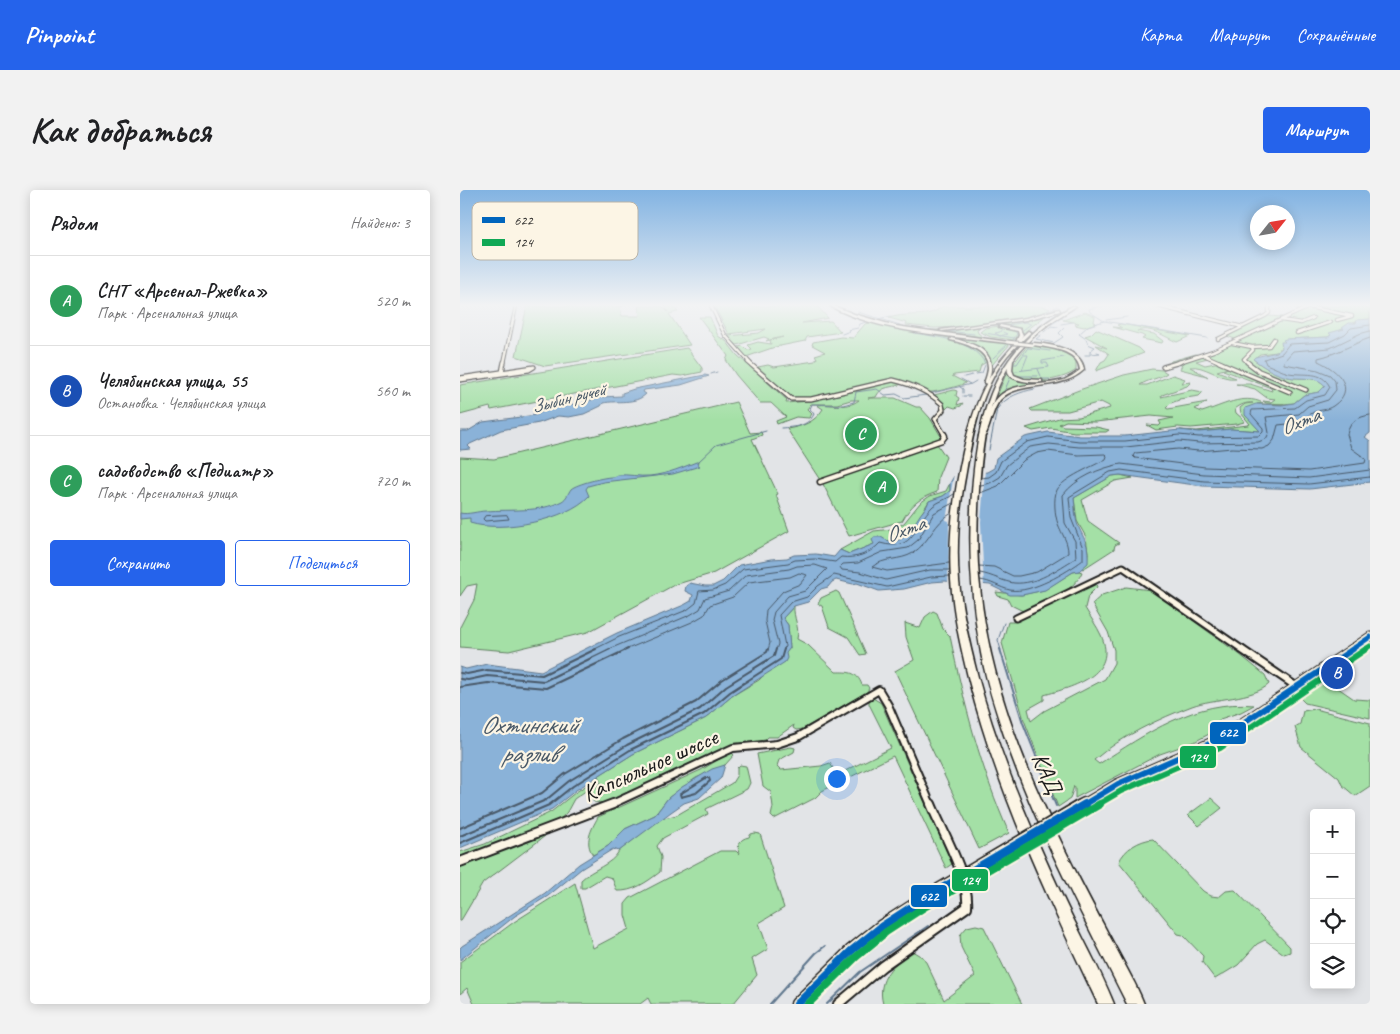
<!DOCTYPE html>
<html lang="ru">
<head>
<meta charset="utf-8">
<style>
  body { margin:0; font-family:Caveat,sans-serif; background:#f2f2f2; color:#202124 }
  .controls { position:absolute; right:15px; bottom:15px; display:grid; overflow:hidden; border-radius:5px; box-shadow:0 2px 12px #0003 }
  .controls button { width:45px; height:45px; display:grid; place-items:center; padding:0; border:0; border-bottom:1px solid #e0e0e0; background:#fff; color:#202124; font:25px sans-serif }
  .compass { position:absolute; left:790px; top:15px; width:45px; height:45px; border-radius:50%; background:#fff; box-shadow:0 2px 12px #0003; rotate:59deg }
  .you { position:absolute; left:376px; top:588px; width:18px; height:18px; margin:-12px; border:4px solid #fff; border-radius:50%; background:#1a73e8; box-shadow:0 0 0 8px #1a73e833 }
  .badge { display:grid; place-items:center; width:32px; height:32px; border-radius:50%; background:#2563eb; color:#fff; font-size:16px; font-weight:700 }
  .pin { position:absolute; translate:-50% -50%; border:2px solid #fff; box-shadow:0 1px 5px #0006 }
  .list { margin:0; padding:0; list-style:none }
  h2 { display:flex; justify-content:space-between; align-items:center; height:65px; margin:0; padding:0 20px; font-size:21px }
  h2 small { font-size:16px; font-weight:400; color:#757577 }
  .list li { display:grid; grid-template-columns:32px 1fr auto; gap:15px; align-items:center; box-sizing:border-box; height:90px; padding:0 20px; border-top:1px solid #e0e0e0 }
  .list b { display:block; font-size:19px; white-space:nowrap }
  .list p { margin:0; font-size:16px; white-space:nowrap; color:#757577 }
  .list em { font-size:16px; font-style:normal; color:#757577 }
  .actions { display:flex; gap:10px; padding:15px 20px }
  .actions a { flex:1; padding:11px 0; border:1px solid #2563eb; border-radius:5px; text-align:center; font-size:18px; color:#2563eb }
  .actions .main { background:#2563eb; color:#fff }
  .icon { flex:none; width:28px; height:28px; fill:none; stroke:currentColor; stroke-width:2; stroke-linecap:round; stroke-linejoin:round }
  .map { position:relative; flex:none; width:910px; height:814px; overflow:hidden; border-radius:5px }
  header { display:flex; align-items:center; gap:30px; box-sizing:border-box; height:70px; padding:0 25px; background:#2563eb; color:#fff }
  header strong { font-size:24px }
  nav { display:flex; gap:28px; margin-inline-start:auto; font-size:18px }
  .intro { display:flex; align-items:center; justify-content:space-between; box-sizing:border-box; height:120px; padding:0 30px }
  h1 { margin:0; font-size:35px }
  .button { padding:12px 22px; border-radius:5px; background:#2563eb; color:#fff; font-size:18px; font-weight:700 }
  main { display:flex; gap:30px; padding:0 30px }
  aside { flex:1; background:#fff; border-radius:5px; box-shadow:0 2px 12px #0003 }
  .map>svg:first-child { display:block }
</style>
</head>
<body>
<header>
<strong>Pinpoint</strong>
<nav><a>Карта</a><a>Маршрут</a><a>Сохранённые</a></nav>
</header>
<div class="intro"><h1>Как добраться</h1><a class="button">Маршрут</a></div>
<main>
<aside>
<h2>Рядом<small>Найдено: 3</small></h2>
<ul class="list">
<li><span class="badge" style="background:#2e9e5b">A</span><div><b>СНТ «Арсенал-Ржевка»</b><p>Парк · Арсенальная улица</p></div><em>520 m</em></li>
<li><span class="badge" style="background:#1a4fb4">B</span><div><b>Челябинская улица, 55</b><p>Остановка · Челябинская улица</p></div><em>560 m</em></li>
<li><span class="badge" style="background:#2e9e5b">C</span><div><b>садоводство «Педиатр»</b><p>Парк · Арсенальная улица</p></div><em>720 m</em></li>
</ul>
<div class="actions"><a class="main">Сохранить</a><a>Поделиться</a></div>
</aside>
<div class="map">
<svg width="910" height="814" viewBox="0 0 910 814">
  <rect width="100%" height="100%" fill="#e2e4e7"/>
  <filter id="ink" filterUnits="userSpaceOnUse"><feTurbulence type="fractalNoise" baseFrequency=".02" numOctaves="2"/><feDisplacementMap in="SourceGraphic" scale="10" xChannelSelector="R" yChannelSelector="G"/><feConvolveMatrix kernelMatrix="1 2 1 2 8 2 1 2 1" color-interpolation-filters="sRGB"/></filter>
  <g filter="url(#ink)">
    <path fill="#a4e0a6" stroke="#607e61" d="M 67,116 L 151,116 L 152,117 L 163,116 L 160,117 L 162,126 L 180,126 L 178,116 L 202,116 L 208,122 L 205,116 L 213,116 L 218,122 L 209,124 L 230,155 L 85,176 L 56,166 Z
      M 254,116 L 357,116 L 368,128 L 342,133 L 371,131 L 381,142 L 347,147 L 345,151 L 315,157 L 286,167 L 278,157 L 283,156 L 287,160 L 292,159 L 288,155 L 298,152 L 311,154 L 310,150 L 323,147 L 306,151 L 309,149 L 304,147 L 277,155 L 268,146 L 299,143 L 306,139 L 269,144 Z
      M 483,116 L 583,116 L 590,119 L 582,124 L 574,127 L 500,137 L 474,138 L 446,135 L 447,133 L 429,128 C 451,121 467,130 483,116 Z
      M 833,116 L 910,116 L 910,129 L 899,130 L 884,139 L 874,142 L 868,147 L 828,149 L 817,162 L 800,164 L 793,169 C 803,177 816,184 828,187 C 840,190 856,185 866,196 L 859,202 L 844,205 L 834,213 L 789,217 L 787,220 L 801,241 L 771,239 L 739,242 L 720,240 L 737,241 L 788,235 L 790,234 L 781,223 L 780,218 L 785,214 L 793,213 C 786,212 780,215 775,219 L 776,223 L 784,230 L 784,232 L 777,234 L 731,238 L 718,237 L 696,240 L 687,235 L 699,236 L 701,234 L 699,231 L 713,228 L 691,226 L 635,232 L 606,231 L 599,234 L 603,236 L 636,237 L 649,240 L 646,242 L 614,242 L 591,238 L 573,241 L 566,238 L 599,228 L 619,227 L 650,218 L 649,216 L 641,212 L 608,221 L 572,221 L 570,219 L 619,200 L 664,185 L 692,179 L 702,180 L 707,183 C 699,189 689,189 680,195 L 687,195 L 713,185 L 725,189 L 722,193 L 731,192 L 727,196 L 702,205 L 701,207 L 732,200 L 743,202 L 739,206 L 719,209 L 719,210 L 711,213 L 706,218 L 708,219 L 747,212 L 735,219 L 742,222 C 762,216 783,203 803,213 L 797,214 L 824,214 L 806,213 L 803,211 L 811,212 L 815,209 L 807,208 L 795,199 L 776,194 L 790,194 L 812,201 L 811,198 L 763,180 L 768,178 L 757,181 L 776,188 C 761,191 744,174 730,177 L 748,187 L 747,186 L 720,179 L 722,175 L 710,173 L 711,171 L 736,164 L 748,168 L 736,171 L 745,175 L 760,172 L 745,165 L 843,118 Z
      M 625,122 L 635,126 L 634,132 L 636,133 L 624,137 L 615,135 L 619,133 L 603,130 Z
      M 809,126 L 822,127 L 775,149 L 767,146 Z
      M 239,127 L 250,127 L 258,146 L 266,151 L 277,165 L 327,210 L 326,213 L 349,211 L 423,192 L 436,192 L 442,194 C 433,198 421,195 416,207 L 408,208 L 435,208 L 456,217 L 460,217 L 470,228 L 482,248 L 360,290 L 327,239 C 343,236 354,233 363,219 L 357,215 C 372,213 386,220 399,210 L 391,210 L 377,214 L 351,214 L 347,219 L 352,224 L 349,228 L 336,227 L 317,234 L 316,231 L 326,227 L 311,213 L 300,213 L 276,185 L 266,170 L 268,166 Z
      M 584,127 L 563,143 C 553,132 530,133 517,139 L 518,143 L 523,147 L 470,140 L 502,139 Z
      M 414,132 C 439,139 519,146 527,172 L 521,175 L 519,182 L 494,185 L 492,186 L 506,193 C 500,196 470,204 466,202 C 451,198 441,188 425,190 C 400,193 350,218 327,205 L 298,177 L 308,175 L 314,177 L 355,171 L 357,168 L 355,165 L 365,162 L 352,155 L 353,152 L 381,147 L 393,148 L 405,134 Z
      M 661,134 L 730,146 L 717,152 C 705,147 691,136 677,141 L 694,144 L 703,151 L 702,153 L 682,149 L 685,147 L 682,145 L 653,137 L 662,138 L 657,135 Z
      M 540,136 L 556,140 L 559,144 L 554,150 L 531,147 L 520,142 L 525,138 Z
      M 636,139 L 679,158 L 684,163 L 636,181 L 641,172 L 645,170 L 649,164 L 636,155 L 647,158 L 625,146 L 631,144 Z
      M 465,142 L 551,153 L 532,175 C 526,152 485,146 465,142 Z
      M 568,155 C 584,156 605,160 616,171 L 616,180 C 603,191 562,197 552,181 L 553,174 Z
      M 227,158 L 242,178 L 242,182 L 222,186 L 213,185 L 31,220 L 30,217 L 0,225 L 0,195 Z
      M 547,182 L 557,189 L 591,192 L 562,197 L 536,208 Z
      M 494,200 L 497,201 L 496,206 L 499,208 L 497,215 L 503,213 L 501,216 L 495,218 L 489,216 L 486,219 L 482,211 L 474,205 Z
      M 276,212 L 290,243 L 301,242 L 302,245 L 292,249 L 316,300 L 318,304 L 316,305 L 329,341 L 254,383 L 214,395 L 128,442 L 49,461 L 0,457 L 0,437 L 14,410 L 17,394 L 7,396 L 0,406 L 0,267 L 34,269 Z
      M 477,254 L 486,267 L 478,287 L 477,302 C 459,308 451,315 442,331 L 389,346 L 362,292 Z
      M 660,285 L 673,288 L 655,291 L 622,310 L 628,331 L 659,353 L 655,355 L 654,359 L 623,379 L 621,378 L 627,373 L 628,363 L 626,347 L 617,331 L 614,308 L 652,286 Z
      M 490,293 L 490,301 L 483,306 L 469,311 L 450,343 L 444,347 L 414,354 L 389,364 L 380,360 L 414,341 L 432,339 L 444,333 L 460,313 L 470,306 L 486,301 Z
      M 619,381 L 622,382 C 614,403 582,412 563,421 L 551,415 L 548,409 L 538,406 L 536,402 L 561,405 L 584,400 L 613,382 Z
      M 631,392 L 636,394 L 637,397 L 628,406 L 625,418 C 630,427 637,436 641,445 C 659,485 613,497 584,505 L 584,510 L 568,519 L 571,531 L 584,521 L 645,489 L 654,473 L 654,460 L 648,442 L 632,414 L 642,405 L 666,397 L 691,400 L 779,464 L 805,485 L 809,494 C 794,509 753,508 732,516 C 698,529 662,546 634,570 L 639,574 C 685,544 736,509 794,515 L 781,522 L 760,529 L 751,543 L 734,552 L 700,564 L 615,608 L 615,598 L 614,596 L 610,609 L 598,617 L 564,530 L 542,453 L 548,432 L 554,432 Z
      M 376,401 L 379,403 L 406,464 L 400,465 L 388,447 L 369,437 L 362,416 L 358,414 L 361,408 Z
      M 334,416 C 333,428 340,437 337,449 L 348,455 L 376,482 C 388,482 397,481 402,495 L 407,495 L 409,498 L 407,502 L 343,539 L 336,540 L 333,538 L 334,535 L 317,547 L 308,547 L 305,550 L 276,555 L 149,613 L 134,612 L 130,608 L 133,599 L 141,593 L 138,586 L 173,564 L 246,528 L 272,506 L 299,490 L 330,458 L 328,435 L 323,428 Z
      M 473,421 L 477,423 L 483,439 L 490,446 C 504,514 521,580 549,643 L 519,659 L 435,481 L 454,470 L 446,447 L 445,433 L 460,438 L 465,427 Z
      M 863,491 L 871,493 L 894,509 L 910,510 L 910,528 L 845,513 L 841,509 L 842,505 Z
      M 413,508 L 421,513 L 492,674 L 486,678 L 433,566 L 362,601 L 355,608 L 314,629 L 311,626 L 313,617 L 311,602 L 303,596 L 297,564 L 331,557 L 335,558 L 334,562 L 319,570 L 317,576 L 321,580 L 361,576 L 370,573 L 377,585 L 431,558 L 409,514 L 409,509 Z
      M 855,519 L 910,533 L 910,596 L 895,606 L 882,595 L 879,588 L 841,557 L 835,537 L 840,534 L 843,521 Z
      M 271,562 L 274,565 L 265,575 L 236,588 L 208,608 L 195,625 L 165,639 L 148,656 L 133,665 C 124,652 131,640 138,627 L 241,580 Z
      M 280,575 L 286,576 L 290,593 L 287,599 L 246,619 L 248,624 L 203,648 L 197,656 L 201,667 L 200,682 C 187,692 173,702 157,701 L 152,688 L 145,686 L 125,698 L 121,698 L 121,690 C 132,679 152,675 159,661 L 199,629 L 217,625 L 272,593 L 277,585 L 277,578 Z
      M 135,590 L 137,593 L 114,609 L 107,622 L 85,646 L 23,693 L 0,732 L 0,662 L 25,654 L 91,622 L 116,602 Z
      M 751,608 L 762,618 L 739,636 L 728,625 Z
      M 295,643 L 300,644 L 324,718 L 299,733 L 308,759 L 292,769 L 297,785 L 273,814 L 191,814 L 188,808 L 180,814 L 14,814 L 7,798 L 0,804 L 0,772 L 54,732 L 115,693 L 133,758 L 169,739 L 165,725 L 165,714 L 170,708 L 260,661 L 276,661 L 279,664 C 277,655 279,649 289,647 L 291,644 Z
      M 693,649 L 743,701 L 751,706 L 759,707 L 766,701 L 775,700 L 830,757 L 830,762 L 824,764 L 805,750 L 797,754 L 778,775 L 755,789 L 742,772 L 743,766 L 723,745 L 718,744 L 659,672 C 664,659 680,650 693,649 Z
      M 516,735 L 524,737 L 562,814 L 423,814 C 416,789 434,773 452,761 L 464,768 L 484,810 L 515,786 L 501,757 L 500,745 L 507,737 Z"/>
    <path fill="#8ab2d8" stroke="#5e768d" d="M 910,129 L 910,243 L 905,247 L 910,251 L 910,292 L 850,299 L 743,296 L 660,285 L 652,286 L 614,308 C 615,316 615,326 617,333 C 624,351 629,351 628,373 L 619,381 L 613,382 L 585,400 L 562,405 L 550,405 L 530,395 L 485,391 L 472,392 L 444,399 L 419,401 L 397,393 L 393,394 L 376,390 L 372,392 L 368,397 L 361,399 L 348,412 L 334,416 L 323,428 L 328,435 L 330,458 L 326,463 L 327,468 L 325,472 L 272,506 L 246,528 L 173,564 L 116,600 L 92,619 L 0,658 L 0,477 L 6,479 L 27,474 L 81,481 L 157,443 L 224,415 L 231,411 L 233,405 L 225,401 L 226,396 L 230,393 L 245,396 L 253,396 L 263,391 L 279,375 L 312,369 L 327,368 L 334,365 L 356,364 L 374,367 L 380,360 L 389,364 L 414,354 L 412,350 L 414,347 L 421,347 C 439,360 450,341 458,328 C 461,322 467,318 469,311 L 483,306 L 490,301 L 490,293 L 494,286 L 527,282 L 534,278 L 536,268 L 565,247 L 588,242 L 620,246 L 665,246 L 720,240 L 739,242 L 771,239 L 800,241 L 785,225 L 785,218 L 796,214 L 822,215 L 834,213 L 844,205 L 859,202 L 865,196 C 857,185 840,190 828,187 C 814,184 804,177 793,169 L 795,167 L 817,162 L 822,158 L 821,152 L 825,152 L 823,150 L 826,149 L 868,147 L 871,145 L 869,143 L 884,139 L 882,138 L 889,133 L 896,133 L 897,130 Z
      M 245,185 L 249,186 L 221,195 L 184,200 L 183,202 L 186,204 C 175,215 157,210 143,213 L 141,216 L 124,224 L 109,227 L 98,226 L 79,233 L 41,240 L 10,254 L 8,256 L 11,259 L 0,260 L 0,241 L 8,241 L 23,232 L 76,225 L 99,213 L 119,215 L 139,207 L 162,206 L 162,203 L 174,199 Z
      M 239,271 L 238,275 L 240,276 L 213,284 L 143,292 L 128,296 L 126,299 L 129,306 C 107,330 42,343 10,333 L 10,328 L 0,329 L 0,323 C 8,325 18,321 26,321 C 51,319 79,323 102,311 C 107,308 108,303 111,299 C 116,294 147,286 154,287 L 158,285 C 168,284 179,287 190,286 C 208,284 223,277 239,271 Z
      M 265,575 L 261,588 L 239,608 L 224,613 L 211,622 L 159,661 L 153,659 L 121,679 L 88,706 L 55,726 L 0,770 L 0,758 L 2,756 L 85,703 L 119,674 L 148,656 L 165,639 L 195,625 L 208,608 L 222,597 L 252,579 Z"/>
    <path fill="#e2e4e7" d="M 507,280 L 525,280 L 521,332 L 524,397 L 488,394 L 489,331 L 486,330 L 494,284 Z"/>
    <g fill="none" stroke-linecap="round" stroke-linejoin="round">
      <path stroke="#485867" stroke-width="1" d="M 910,148 C 892,154 877,164 858,168 L 858,171 C 878,180 898,199 873,216 C 867,220 860,220 854,222 C 849,224 846,229 841,231 C 834,234 826,234 818,235 L 814,250 L 809,256 L 802,259 L 772,258 L 739,261 L 718,259 L 675,263 L 673,266 L 675,268 L 745,277 L 849,281 L 905,273 L 906,269 L 891,258 L 887,244 C 890,231 898,227 910,225
        M 521,288 L 529,287 L 536,282 L 541,271 L 567,252 L 588,247 L 619,251 L 665,251 L 719,245 L 739,247 L 799,246 L 803,242 L 803,238 L 791,224 L 792,220 L 835,218 L 846,210 L 865,205 L 870,197 C 862,180 845,186 829,183 C 821,181 814,177 806,174 L 804,169 L 822,163 L 829,154 L 869,152 L 885,144 L 891,138 L 910,135
        M 521,295 L 530,293 L 540,287 L 547,275 L 570,257 L 589,254 L 619,257 L 666,257 L 719,251 L 739,253 L 798,252 L 806,249 L 809,243 L 806,227 L 839,224 L 848,216 L 868,210 L 876,200 L 875,191 L 870,185 L 858,180 L 824,174 L 824,171 L 833,161 L 870,158 L 899,144 L 910,141
        M 47,325 L 49,329 L 25,331 L 23,329 L 25,326 Z
        M 489,373 L 427,381 L 412,377 C 424,367 440,371 453,363 C 470,352 474,332 492,323
        M 519,376 L 534,377 L 553,386 L 559,386 L 577,382 L 608,363 C 608,351 602,345 598,334 C 595,326 593,308 597,300 C 603,288 634,276 646,269 L 647,266 L 645,264 L 618,265 L 588,261 L 577,263 L 564,270 L 538,296 L 520,303
        M 489,380 L 470,380 L 426,390 L 400,382 L 382,380 L 380,377 L 383,374 L 398,373 L 422,362 L 448,358 L 458,350 L 474,323 L 493,313
        M 520,383 C 532,385 544,392 554,393 C 577,395 597,379 616,368 L 615,351 L 605,333 L 603,305 C 616,288 640,278 661,274 L 744,284 L 849,288 L 910,280
        M 520,390 C 531,391 540,398 550,400 C 571,404 607,382 623,370 L 623,358 L 611,328 L 609,307 L 650,282 L 661,280 L 744,291 L 849,294 L 910,287
        M 133,460 L 159,447 L 227,420 L 236,413 L 239,401 L 253,400 L 265,395 L 283,379 L 328,373 L 335,370 L 355,369 L 375,372 L 381,367 C 395,369 410,364 420,353 C 456,363 453,335 473,316 C 479,311 488,309 494,304
        M 147,460 L 230,425 L 240,419 L 245,408 L 269,401 L 286,385 L 329,379 L 337,376 L 355,375 L 367,379 L 345,401 L 328,406 L 314,422 L 312,430 L 318,454 L 316,460
        M 165,460 L 232,432 L 244,425 L 250,415 L 273,407 L 289,392 L 330,387 L 339,383 L 347,385 L 340,394 L 323,401 L 306,420 L 305,431 L 310,453 L 308,460
        M 324,460 L 325,456 L 319,425 L 331,412 L 347,407 L 358,396 L 374,385 L 427,397 L 471,387 L 490,386"/>
      <path stroke="#485867" stroke-width="2" d="M 0,483 L 7,484 L 27,480 L 82,485 L 136,459
        M 0,489 L 8,490 L 27,486 L 84,491 L 150,459
        M 0,497 L 28,493 L 86,498 L 168,459
        M 246,588 L 249,588 L 250,591 L 236,603 L 221,607 L 220,604 Z
        M 0,638 L 82,603 L 105,584 L 163,549 L 236,512 L 262,490 L 307,462 L 308,459
        M 0,646 L 86,610 L 109,591 L 167,555 L 240,519 L 266,496 L 314,466 L 316,459
        M 0,653 L 89,615 L 113,596 L 170,560 L 244,524 L 270,502 L 321,469 L 324,459"/>
      <path stroke="#5e768d" stroke-width="1" d="M 587,121 L 598,116
        M 398,122 L 440,135
        M 418,129 L 431,126
        M 646,130 L 667,127
        M 644,131 L 747,148
        M 601,134 L 613,132
        M 549,135 L 566,132 L 570,134
        M 590,135 L 603,127
        M 560,139 L 563,140 L 572,133
        M 487,141 L 514,144
        M 584,142 L 591,136 L 598,137
        M 454,143 C 478,147 512,150 525,173
        M 525,143 L 554,148
        M 382,144 L 390,141 L 388,140 L 398,138 L 400,134 L 406,132
        M 581,145 L 576,149 L 594,153 L 603,147 L 599,143 L 604,138
        M 540,146 L 535,143 L 540,142 L 542,138
        M 540,146 L 547,144 L 543,142
        M 552,151 L 557,144 L 554,140
        M 568,158 L 590,161
        M 631,164 L 640,163 L 637,162
        M 625,165 L 630,165 L 630,161 L 635,157 L 628,154 L 626,149 L 619,144 L 628,136 L 644,131 L 630,122 L 629,119 L 640,116 L 670,116
        M 533,168 L 549,153
        M 554,174 L 557,174 L 569,156
        M 578,179 L 581,186
        M 562,180 L 568,165 L 564,165
        M 556,181 L 589,177 L 587,173 L 582,173 L 582,171 L 604,167
        M 251,184 L 257,182
        M 516,184 L 522,183 L 525,175
        M 558,186 L 577,186
        M 504,187 L 512,185
        M 571,187 L 574,189 L 590,189
        M 501,189 L 510,194
        M 500,197 L 503,199 L 503,203
        M 544,202 L 550,188
        M 472,203 L 511,194 L 516,191
        M 503,206 L 510,206
        M 321,238 C 334,237 348,237 354,224 L 350,219 L 352,214 L 383,215 L 394,212 L 396,202 L 417,199 L 425,205 L 436,204 L 444,208 L 466,205
        M 529,260 L 537,219 C 547,206 560,202 575,199
        M 238,272 L 256,255 L 306,241
        M 541,460 L 538,450 L 544,433"/>
      <path stroke="#5e768d" stroke-width="2" d="M 540,459 L 563,533 L 596,616
        M 310,814 L 356,763 L 365,756
        M 367,814 L 400,782 L 468,736"/>
      <defs>
        <path id="street-far5" d="M 251,116 L 265,145 L 290,173
          M 697,116 L 783,137
          M 848,117 L 892,126 L 877,130
          M 821,130 L 841,133 L 853,128
          M 837,143 L 871,132
          M 758,149 L 805,126 L 809,123 L 809,116
          M 772,153 L 792,157
          M 744,165 L 762,173
          M 44,173 L 56,116
          M 716,173 L 753,161 L 851,116
          M 789,173 L 784,169 L 793,160 L 792,157 L 809,156 L 814,149"/>
        <path id="street-far4" d="M 288,172 L 331,209 L 351,209 L 433,190 C 450,194 469,202 482,214 L 483,220 L 475,229 L 485,246
          M 759,172 L 830,202
          M 787,172 L 799,181 L 846,200
          M 703,177 L 720,172
          M 42,182 L 44,172
          M 0,188 L 74,177 L 69,180 L 0,190"/>
        <path id="street-far3" d="M 360,292 L 482,250 L 485,246 L 484,244"/>
        <path id="street-far2" d="M 556,428 L 663,377 L 783,460"/>
        <path id="street-far1" d="M 781,459 L 837,497
          M 150,615 L 273,558 L 317,554 L 338,547 L 419,500 L 428,515 L 471,615"/>
        <path id="street" d="M 0,672 L 153,614
          M 378,814 L 423,776 L 507,717 C 510,689 482,641 471,614"/>
        <path id="secondary-far2" d="M 891,460 L 910,447"/>
        <path id="secondary-far1" d="M 623,615 L 658,594 L 756,551 L 893,459"/>
        <path id="secondary" d="M 619,617 L 625,614
          M 337,814 L 391,761 L 422,736 L 469,706"/>
        <path id="primary" d="M 370,116 L 374,116 L 394,124 L 436,136 L 549,152 L 547,153 C 493,146 418,143 370,116 Z
          M 599,119 L 600,121 L 566,130 L 482,141 L 480,140 L 566,128 Z
          M 540,135 L 560,139 L 563,145 L 558,152 L 556,152 L 559,145 L 558,141 L 539,137 Z
          M 491,148 C 517,154 541,162 527,194 L 524,193 C 526,188 528,182 528,177 C 528,159 503,153 490,150 Z
          M 573,153 C 590,154 622,159 624,180 C 599,203 560,189 540,210 C 532,220 531,235 525,246 L 520,247 L 519,246 C 526,235 527,221 535,211 C 550,190 582,197 604,190 C 610,187 615,184 620,180 C 618,159 589,158 573,155 Z
          M 551,169 L 553,170 L 552,180 L 554,185 L 564,189 L 582,190 L 582,192 C 574,193 551,192 548,182 C 547,179 548,174 549,170 Z"/>
        <path id="highway" d="M 612,116 L 616,116 C 608,122 598,127 590,133 C 576,143 562,157 552,171 C 527,209 522,256 519,300 C 517,332 516,365 520,397 C 529,491 566,582 608,666 C 624,699 641,730 658,762 C 667,779 677,796 684,814 L 667,814 C 623,726 576,638 544,545 C 535,518 526,491 521,463 C 511,410 508,357 512,302 C 516,248 525,190 566,150 C 579,136 596,126 612,116 Z
          M 568,141 L 571,142 C 563,150 555,157 547,166 C 521,198 513,243 506,282 C 499,318 496,355 499,391 C 502,423 510,456 518,487 C 539,565 571,639 605,712 C 621,746 640,779 654,814 L 638,814 C 588,709 538,603 509,491 C 501,458 493,424 491,390 C 488,347 494,304 503,262 C 515,211 528,177 568,141 Z"/>
      </defs>
      <use href="#street-far5" stroke="#1c1c1c" stroke-width="4.5"/>
      <use href="#street-far4" stroke="#1c1c1c" stroke-width="5.5"/>
      <use href="#street-far3" stroke="#1c1c1c" stroke-width="7"/>
      <use href="#street-far2" stroke="#1c1c1c" stroke-width="9"/>
      <use href="#street-far1" stroke="#1c1c1c" stroke-width="10"/>
      <use href="#street" stroke="#1c1c1c" stroke-width="12"/>
      <use href="#secondary-far2" stroke="#1c1c1c" stroke-width="11"/>
      <use href="#secondary-far1" stroke="#1c1c1c" stroke-width="12"/>
      <use href="#secondary" stroke="#1c1c1c" stroke-width="15"/>
      <use href="#primary" stroke="#1c1c1c" stroke-width="3"/>
      <use href="#highway" stroke="#1c1c1c" stroke-width="3"/>
      <use href="#street-far5" stroke="#fcf5e5" stroke-width="2.5"/>
      <use href="#street-far4" stroke="#fcf5e5" stroke-width="3"/>
      <use href="#street-far3" stroke="#fcf5e5" stroke-width="4"/>
      <use href="#street-far2" stroke="#fcf5e5" stroke-width="5"/>
      <use href="#street-far1" stroke="#fcf5e5" stroke-width="6"/>
      <use href="#street" stroke="#fcf5e5" stroke-width="8"/>
      <use href="#secondary-far2" stroke="#fcf5e5" stroke-width="7"/>
      <use href="#secondary-far1" stroke="#fcf5e5" stroke-width="9"/>
      <use href="#secondary" stroke="#fcf5e5" stroke-width="11"/>
      <use href="#primary" fill="#fcf5e5" fill-rule="evenodd"/>
      <use href="#highway" fill="#fcf5e5" fill-rule="evenodd"/>
      <defs>
        <path id="secondary-bridge" d="M 469,706 L 619,617"/>
        <path id="primary-bridge" d="M 547,152 L 573,155"/>
      </defs>
      <use href="#secondary-bridge" stroke="#1c1c1c" stroke-width="15" stroke-linecap="butt"/>
      <use href="#primary-bridge" stroke="#1c1c1c" stroke-width="5" stroke-linecap="butt"/>
      <use href="#secondary-bridge" stroke="#fcf5e5" stroke-width="11"/>
      <use href="#primary-bridge" stroke="#fcf5e5" stroke-width="3"/>
      <defs>
        <path id="bus-1-far2" d="M 891,460 L 910,447"/>
        <path id="bus-1-far1" d="M 623,615 L 658,594 L 756,551 L 893,459"/>
        <path id="bus-1" d="M 337,814 L 391,761 L 422,736 L 462,710 L 625,614"/>
        <path id="bus-2-far2" d="M 904,460 L 910,456"/>
        <path id="bus-2-far1" d="M 637,615 L 661,601 L 760,558 L 906,459"/>
        <path id="bus-2" d="M 348,814 L 396,767 L 426,742 L 466,716 L 640,614"/>
      </defs>
      <use href="#bus-1-far2" stroke="#fcf5e5" stroke-width="9"/>
      <use href="#bus-1-far1" stroke="#fcf5e5" stroke-width="10"/>
      <use href="#bus-1" stroke="#fcf5e5" stroke-width="12"/>
      <use href="#bus-2-far2" stroke="#fcf5e5" stroke-width="9"/>
      <use href="#bus-2-far1" stroke="#fcf5e5" stroke-width="10"/>
      <use href="#bus-2" stroke="#fcf5e5" stroke-width="12"/>
      <use href="#bus-1-far2" stroke="#0065bd" stroke-width="5"/>
      <use href="#bus-1-far1" stroke="#0065bd" stroke-width="6"/>
      <use href="#bus-1" stroke="#0065bd" stroke-width="8"/>
      <use href="#bus-2-far2" stroke="#10a855" stroke-width="5"/>
      <use href="#bus-2-far1" stroke="#10a855" stroke-width="6"/>
      <use href="#bus-2" stroke="#10a855" stroke-width="8"/>
    </g>
  </g>
  <linearGradient id="sky" x2="0" y2="1"><stop stop-color="#82b3e2"/><stop offset="0.5" stop-color="#f2f3f4"/><stop offset="1" stop-color="#f2f3f4" stop-opacity="0"/></linearGradient>
  <rect width="910" height="230" fill="url(#sky)"/>
  <g text-anchor="middle" stroke-width="4.5" stroke-linejoin="round" paint-order="stroke">
    <g font-size="18" font-style="italic" fill="#485867" stroke="#fcf5e5">
      <text transform="translate(108 208) rotate(-14)" y="6">Зыбин ручей</text>
    </g>
    <g font-size="21" font-style="italic" fill="#485867" stroke="#fcf5e5">
      <text transform="translate(840 231) rotate(-22)" y="7">Охта</text>
      <text transform="translate(445 339) rotate(-20)" y="7">Охта</text>
    </g>
    <g font-size="24" fill="#1c1c1c" stroke="#fcf5e5">
      <text transform="translate(190 575) rotate(-24)" y="8">Капсюльное шоссе</text>
      <text transform="translate(587 583) rotate(67)" y="8">КАД</text>
    </g>
    <g font-size="25" font-style="italic" fill="#485867" stroke="#fcf5e5">
      <text x="69" y="543">Охтинский<tspan x="69" dy="29">разлив</tspan></text>
    </g>
  </g>
  <rect x="12" y="12" width="166" height="58" rx="8" fill="#fcf5e5" stroke="#b9b4a9" stroke-width="1"/>
  <rect x="22" y="27" width="23" height="6" fill="#0065bd"/>
  <rect x="22" y="49" width="23" height="7" fill="#10a855"/>
  <g font-size="14" fill="#1c1c1c">
    <text x="54" y="35">622</text>
    <text x="54" y="57">124</text>
  </g>
  <g stroke="#fcf5e5" stroke-width="2">
    <rect x="749" y="531" width="38" height="24" rx="5" fill="#0065bd"/>
    <rect x="719" y="555" width="38" height="24" rx="5" fill="#10a855"/>
    <rect x="491" y="678" width="38" height="24" rx="5" fill="#10a855"/>
    <rect x="450" y="694" width="38" height="24" rx="5" fill="#0065bd"/>
  </g>
  <g font-size="14" text-anchor="middle" font-weight="bold" fill="#fff">
    <text x="768" y="547">622</text>
    <text x="738" y="572">124</text>
    <text x="510" y="695">124</text>
    <text x="469" y="711">622</text>
  </g>
</svg>
<div class="controls">
<button>+</button>
<button>−</button>
<button><svg class="icon" aria-label="locate" viewBox="0 0 24 24"><circle cx="12" cy="12" r="6"/><path d="M12 2v4M12 18v4M2 12h4M18 12h4"/></svg></button>
<button><svg class="icon" aria-label="layers" viewBox="0 0 24 24"><path d="M12 4l9 5-9 5-9-5zM3 14l9 5 9-5"/></svg></button>
</div>
<svg class="compass" viewBox="-18 -18 36 36"><path d="M0-13l5 13h-10z" fill="#e53935"/><path d="M0 13l5-13h-10z" fill="#757577"/></svg>
<div class="you"></div>
<div class="pin badge" style="left:421px;top:297px;background:#2e9e5b">A</div>
<div class="pin badge" style="left:877px;top:483px;background:#1a4fb4">B</div>
<div class="pin badge" style="left:401px;top:244px;background:#2e9e5b">C</div>
</div>
</main>
</body>
</html>
